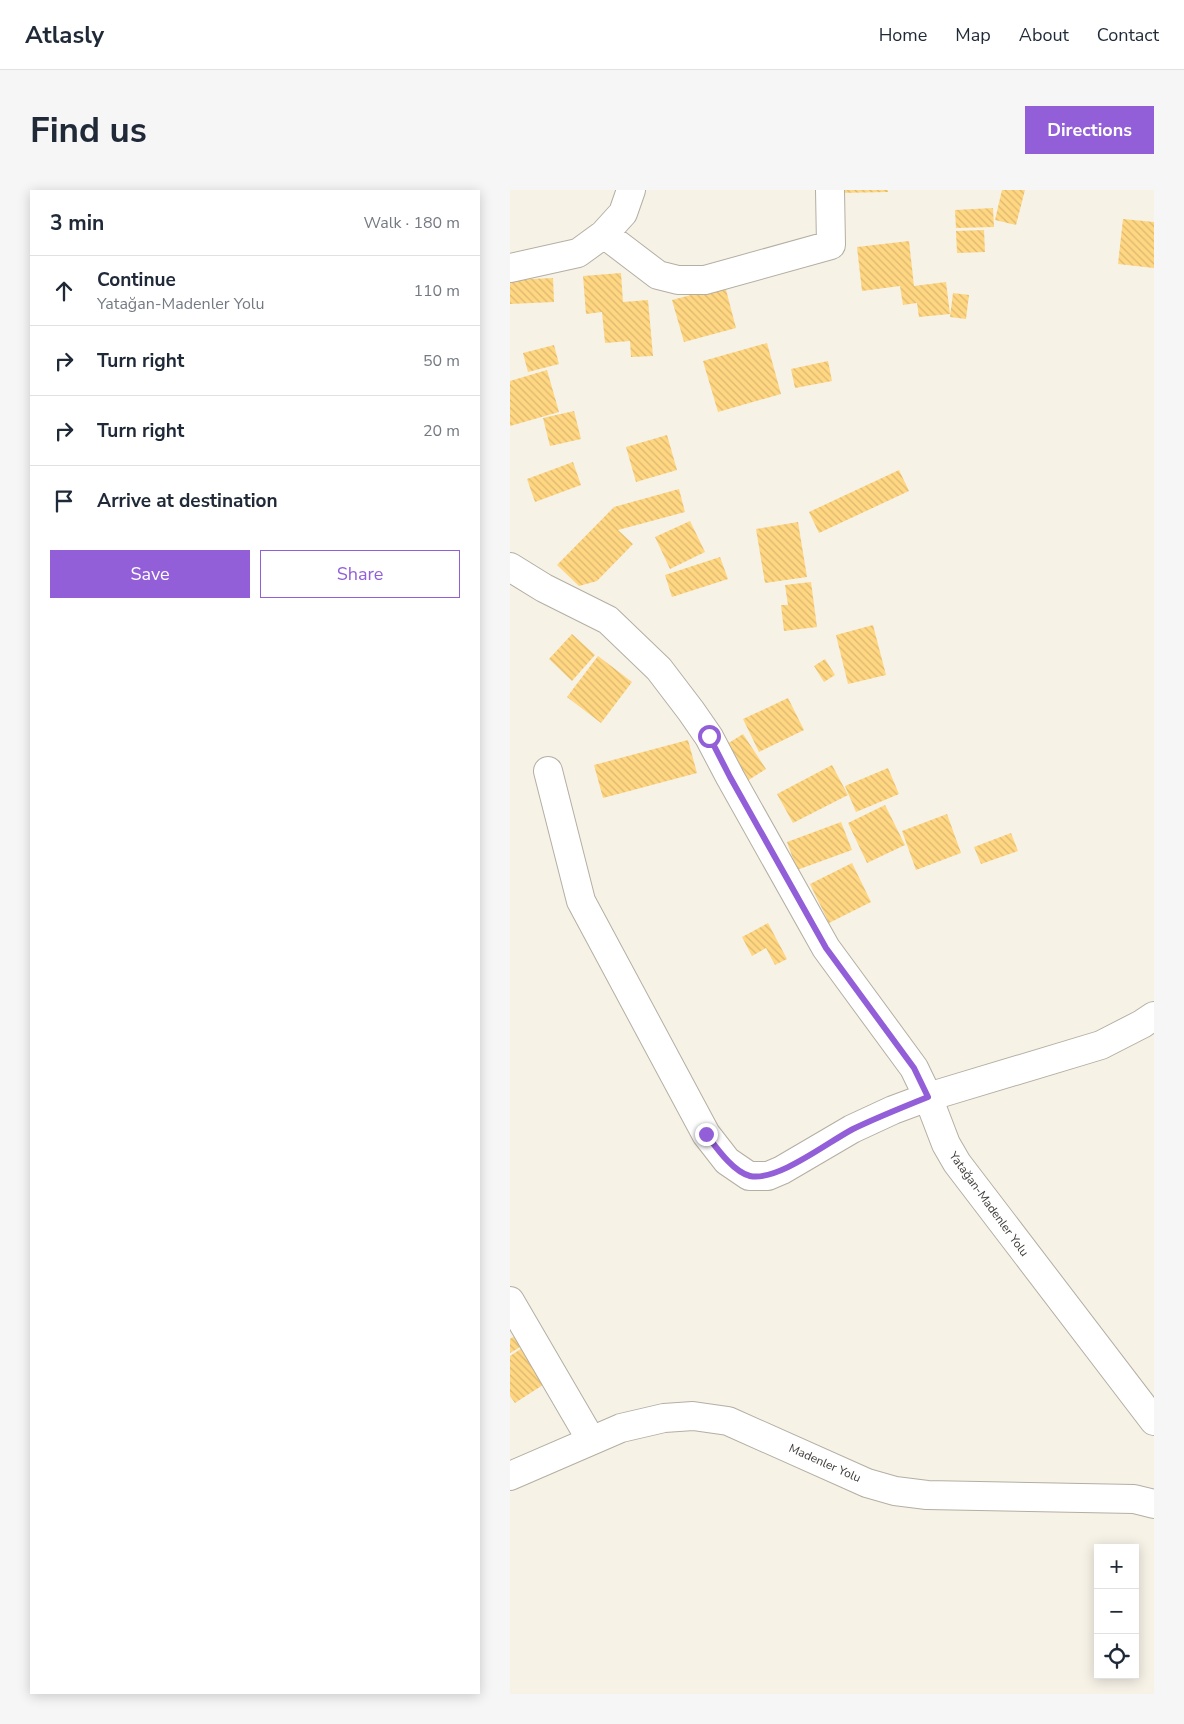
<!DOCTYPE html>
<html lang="en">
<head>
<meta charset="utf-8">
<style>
  body { margin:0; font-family:"Nunito Sans",sans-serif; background:#f6f6f7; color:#1f2937 }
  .controls { position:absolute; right:15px; bottom:15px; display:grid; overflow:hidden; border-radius:0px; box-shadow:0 2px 12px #0003 }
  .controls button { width:45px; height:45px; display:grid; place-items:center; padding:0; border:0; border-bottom:1px solid #e0e1e3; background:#fff; color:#1f2937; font:25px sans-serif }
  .stop { position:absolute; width:15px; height:15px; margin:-11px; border:4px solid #935fd8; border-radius:50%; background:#fff }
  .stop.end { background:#935fd8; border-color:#fff; box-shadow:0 1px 5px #0008 }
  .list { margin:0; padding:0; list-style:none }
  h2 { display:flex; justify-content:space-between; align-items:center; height:65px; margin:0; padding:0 20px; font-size:21px }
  h2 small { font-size:16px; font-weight:400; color:#747a83 }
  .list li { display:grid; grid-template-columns:32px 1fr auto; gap:15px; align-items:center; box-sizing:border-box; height:70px; padding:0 20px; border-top:1px solid #e0e1e3 }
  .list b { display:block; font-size:19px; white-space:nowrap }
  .list p { margin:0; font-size:16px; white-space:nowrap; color:#747a83 }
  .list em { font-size:16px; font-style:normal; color:#747a83 }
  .actions { display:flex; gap:10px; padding:15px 20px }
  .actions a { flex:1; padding:11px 0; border:1px solid #935fd8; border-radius:0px; text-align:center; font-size:18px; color:#935fd8 }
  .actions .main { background:#935fd8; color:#fff }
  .icon { flex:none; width:28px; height:28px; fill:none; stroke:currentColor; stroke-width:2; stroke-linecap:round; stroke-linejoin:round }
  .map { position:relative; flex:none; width:644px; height:1504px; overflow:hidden; border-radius:0px }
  header { display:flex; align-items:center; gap:30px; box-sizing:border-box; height:70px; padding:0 25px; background:#fff; border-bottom:1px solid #e0e1e3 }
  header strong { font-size:24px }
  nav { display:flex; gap:28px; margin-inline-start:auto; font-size:18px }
  .intro { display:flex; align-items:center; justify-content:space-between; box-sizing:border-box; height:120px; padding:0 30px }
  h1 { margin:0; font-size:35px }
  .button { padding:12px 22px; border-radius:0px; background:#935fd8; color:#fff; font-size:18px; font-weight:700 }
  main { display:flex; gap:30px; padding:0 30px }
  aside { flex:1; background:#fff; border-radius:0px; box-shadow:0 2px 12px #0003 }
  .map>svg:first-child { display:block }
</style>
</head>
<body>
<header>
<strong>Atlasly</strong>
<nav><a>Home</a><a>Map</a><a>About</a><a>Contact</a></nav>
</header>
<div class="intro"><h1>Find us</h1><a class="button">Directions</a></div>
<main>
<aside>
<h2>3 min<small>Walk · 180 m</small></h2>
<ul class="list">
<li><svg class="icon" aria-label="ahead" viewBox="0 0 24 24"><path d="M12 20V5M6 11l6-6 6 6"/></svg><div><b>Continue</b><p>Yatağan-Madenler Yolu</p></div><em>110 m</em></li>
<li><svg class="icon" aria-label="right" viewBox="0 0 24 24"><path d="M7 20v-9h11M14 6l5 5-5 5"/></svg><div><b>Turn right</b></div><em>50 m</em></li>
<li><svg class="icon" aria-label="right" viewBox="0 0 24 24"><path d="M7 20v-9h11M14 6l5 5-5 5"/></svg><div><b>Turn right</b></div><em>20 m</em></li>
<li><svg class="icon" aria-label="arrive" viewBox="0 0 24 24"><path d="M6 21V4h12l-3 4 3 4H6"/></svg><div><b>Arrive at destination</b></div></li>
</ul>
<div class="actions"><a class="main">Save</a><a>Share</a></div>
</aside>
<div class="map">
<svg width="644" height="1504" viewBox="0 0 644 1504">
  <defs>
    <pattern id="building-back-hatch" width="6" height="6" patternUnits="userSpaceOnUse" patternTransform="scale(1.25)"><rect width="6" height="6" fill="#ffd681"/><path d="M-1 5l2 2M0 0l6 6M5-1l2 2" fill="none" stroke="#dbb870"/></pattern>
  </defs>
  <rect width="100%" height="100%" fill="#f7f2e6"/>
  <path fill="url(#building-back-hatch)" d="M 328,0 L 378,0 L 378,2 L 328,3 Z
    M 492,0 L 515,0 L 506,35 L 485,30 Z
    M 483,18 L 484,37 L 446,38 L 445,20 Z
    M 613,29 L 644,32 L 644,78 L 608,74 Z
    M 474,40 L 475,62 L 447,63 L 446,41 Z
    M 399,51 L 404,96 L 436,92 L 440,124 L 409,127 L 407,113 L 393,115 L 390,96 L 352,101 L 347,57 Z
    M 111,83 L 113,112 L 138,110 L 143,166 L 121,167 L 120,151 L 95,153 L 92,122 L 76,124 L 73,86 Z
    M 43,88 L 44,112 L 0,114 L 0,90 Z
    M 215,96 L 226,138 L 174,152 L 162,110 Z
    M 443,103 L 459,105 L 456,129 L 440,127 Z
    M 257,153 L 271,204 L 208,222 L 193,171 Z
    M 44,155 L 49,174 L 18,182 L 13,163 Z
    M 318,171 L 322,191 L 285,198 L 281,179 Z
    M 37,180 L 49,222 L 0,236 L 0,191 Z
    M 64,221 L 71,249 L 40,256 L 33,228 Z
    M 157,245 L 167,280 L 126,292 L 116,257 Z
    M 63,272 L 71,295 L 25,312 L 17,289 Z
    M 389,280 L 399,301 L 309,343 L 299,322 Z
    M 169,299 L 175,322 L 108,340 L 123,354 L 87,391 L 69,396 L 47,375 L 104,317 Z
    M 180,331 L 195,362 L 160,379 L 145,347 Z
    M 288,332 L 297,387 L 255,393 L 246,339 Z
    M 210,367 L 218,389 L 162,407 L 155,385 Z
    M 301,392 L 307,437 L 274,441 L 271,415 L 278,415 L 275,395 Z
    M 363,435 L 376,485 L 338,494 L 326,445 Z
    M 62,444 L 85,465 L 62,491 L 39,469 Z
    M 88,466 L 122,492 L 91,533 L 57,507 Z
    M 315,469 L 325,485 L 314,492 L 304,476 Z
    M 278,508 L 294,540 L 249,562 L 233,529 Z
    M 233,544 L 256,579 L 237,591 L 214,556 Z
    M 178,550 L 187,583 L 93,608 L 84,575 Z
    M 322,575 L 338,605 L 283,633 L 267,604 Z
    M 378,578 L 389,604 L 346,622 L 335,596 Z
    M 375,615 L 395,655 L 357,673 L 338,633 Z
    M 437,624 L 451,663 L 406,680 L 392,641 Z
    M 331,632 L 342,660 L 287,680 L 277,652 Z
    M 501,643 L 508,661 L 471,674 L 464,657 Z
    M 342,673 L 361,712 L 319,733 L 300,694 Z
    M 258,733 L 277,769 L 265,775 L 256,758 L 242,766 L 232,747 Z
    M 8,1144 L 14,1155 L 0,1163 L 0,1149 Z
    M 15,1156 L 39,1191 L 5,1213 L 0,1206 L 0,1166 Z"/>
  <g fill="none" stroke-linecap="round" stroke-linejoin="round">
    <defs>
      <path id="minor" d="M 94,44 L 148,85 L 168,90 L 195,90 L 321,55 L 320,0
        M 0,78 L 68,63 L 94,44 L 113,23 L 121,0
        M 38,581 L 71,711 L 196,944 L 217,971 L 239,986 L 258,986 L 272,980 L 342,939 L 383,920 L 418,907 L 591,855 L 632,834 L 644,826
        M 0,1111 L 81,1250"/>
      <path id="tertiary" d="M 0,377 L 34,398 L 98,430 L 149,479 L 181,521 L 199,547 L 220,587 L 316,758 L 404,878 L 418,907 L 436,954 L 447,973 L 644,1231
        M 0,1286 L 111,1238 L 154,1228 L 183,1226 L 218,1231 L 357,1293 L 385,1301 L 417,1305 L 624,1309 L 644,1314"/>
    </defs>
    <use href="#minor" stroke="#b4aea3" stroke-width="30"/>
    <use href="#tertiary" stroke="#b4aea3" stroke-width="30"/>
    <use href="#minor" stroke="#fff" stroke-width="28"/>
    <use href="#tertiary" stroke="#fff" stroke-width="28"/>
  </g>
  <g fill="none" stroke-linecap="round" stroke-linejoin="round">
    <path stroke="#935fd8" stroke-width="6" d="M 196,944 C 206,957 223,982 240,986 C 267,992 318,952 343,939 C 368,927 393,917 418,907 L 404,878 L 316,758 L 220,587 L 199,546"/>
  </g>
  <g text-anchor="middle" stroke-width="4.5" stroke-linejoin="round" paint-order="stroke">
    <g font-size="12" fill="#3c3a36" stroke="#fff">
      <text transform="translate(479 1014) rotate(54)" y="4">Yatağan-Madenler Yolu</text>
      <text transform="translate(315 1273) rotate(24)" y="4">Madenler Yolu</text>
    </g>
  </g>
</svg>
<div class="controls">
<button>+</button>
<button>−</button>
<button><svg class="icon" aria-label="locate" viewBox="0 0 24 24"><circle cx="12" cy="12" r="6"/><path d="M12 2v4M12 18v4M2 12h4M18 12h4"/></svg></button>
</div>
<div class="stop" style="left:199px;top:546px"></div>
<div class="stop end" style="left:196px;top:944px"></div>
</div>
</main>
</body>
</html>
